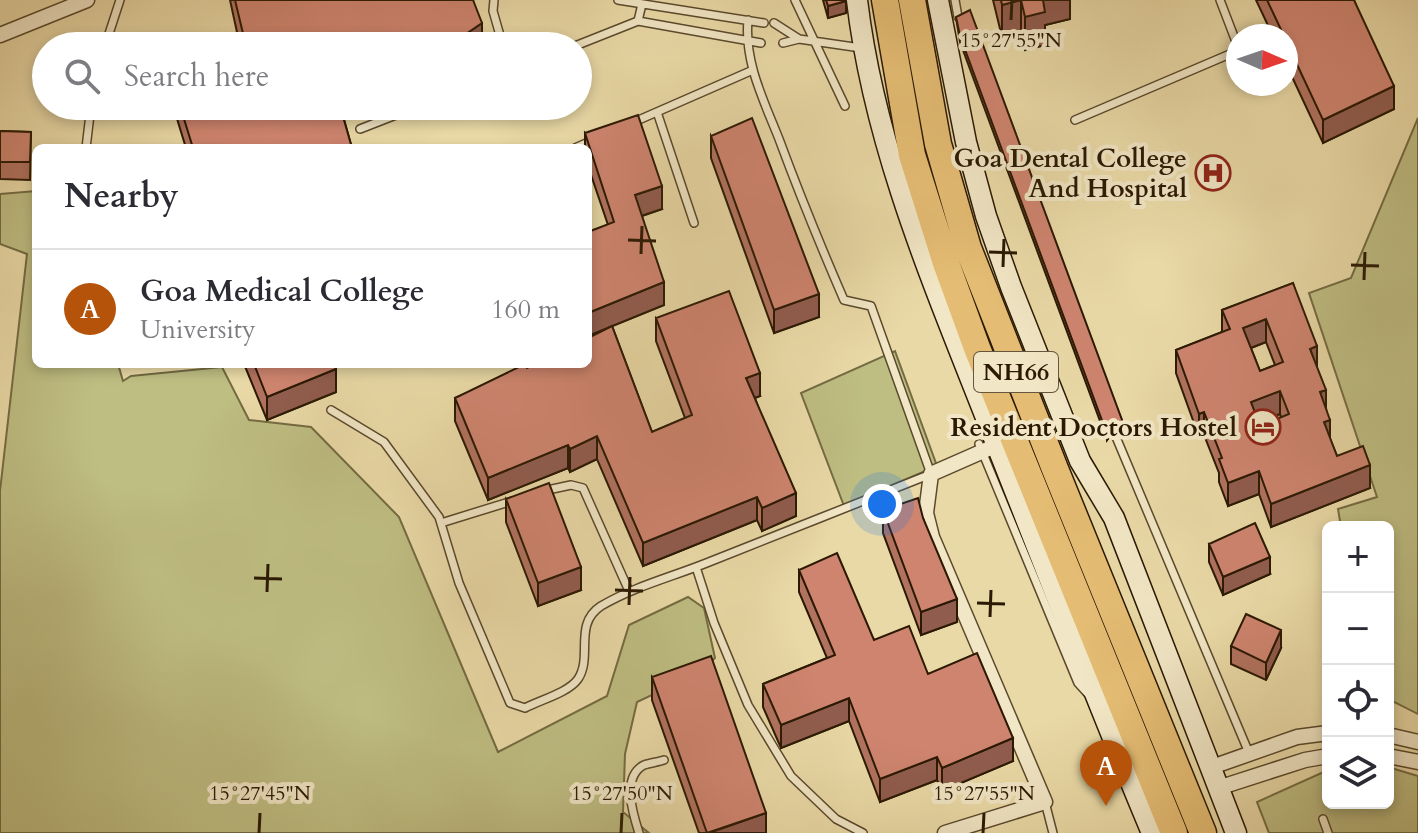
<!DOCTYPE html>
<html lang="en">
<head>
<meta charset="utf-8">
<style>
  body { margin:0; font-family:Cardo,serif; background:#f7f7f7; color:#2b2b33 }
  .controls { position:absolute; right:24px; bottom:24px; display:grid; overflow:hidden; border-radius:12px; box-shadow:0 4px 12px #0003 }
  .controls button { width:72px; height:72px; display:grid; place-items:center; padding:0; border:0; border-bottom:2px solid #e1e1e2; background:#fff; color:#2b2b33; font:40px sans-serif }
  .compass { position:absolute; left:1226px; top:24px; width:72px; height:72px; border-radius:50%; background:#fff; box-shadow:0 4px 12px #0003; rotate:92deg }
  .you { position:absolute; left:882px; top:504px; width:28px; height:28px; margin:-20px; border:6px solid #fff; border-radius:50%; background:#1a73e8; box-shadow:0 0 0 12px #1a73e833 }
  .badge { display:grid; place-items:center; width:52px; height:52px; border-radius:50%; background:#b45309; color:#fff; font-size:26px; font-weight:700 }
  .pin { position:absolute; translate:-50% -66px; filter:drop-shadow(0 2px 4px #0008) }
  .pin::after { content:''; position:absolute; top:42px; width:28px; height:24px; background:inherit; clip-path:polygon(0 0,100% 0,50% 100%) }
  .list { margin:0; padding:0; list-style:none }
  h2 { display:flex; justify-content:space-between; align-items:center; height:104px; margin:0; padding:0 32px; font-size:34px }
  h2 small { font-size:26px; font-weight:400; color:#7c7c81 }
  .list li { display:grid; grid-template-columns:52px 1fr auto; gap:24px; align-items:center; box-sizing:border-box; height:120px; padding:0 32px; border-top:2px solid #e1e1e2 }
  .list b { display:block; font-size:30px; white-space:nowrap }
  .list p { margin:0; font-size:26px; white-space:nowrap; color:#7c7c81 }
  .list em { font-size:26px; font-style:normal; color:#7c7c81 }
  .icon { flex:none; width:44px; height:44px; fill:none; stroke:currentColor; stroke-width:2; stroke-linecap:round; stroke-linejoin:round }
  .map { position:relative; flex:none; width:1418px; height:833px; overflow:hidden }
  .search { position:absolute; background:#fff; box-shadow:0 4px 12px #0003; left:32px; top:32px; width:560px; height:88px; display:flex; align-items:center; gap:20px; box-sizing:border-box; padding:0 28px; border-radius:44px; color:#7c7c81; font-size:30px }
  .panel { position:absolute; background:#fff; box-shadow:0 4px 12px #0003; left:32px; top:144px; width:560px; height:224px; border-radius:12px }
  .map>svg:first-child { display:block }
</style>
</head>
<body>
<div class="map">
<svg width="1418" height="833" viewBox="0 0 1418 833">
  <rect width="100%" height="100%" fill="#e9d9a6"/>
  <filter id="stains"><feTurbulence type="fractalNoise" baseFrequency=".0025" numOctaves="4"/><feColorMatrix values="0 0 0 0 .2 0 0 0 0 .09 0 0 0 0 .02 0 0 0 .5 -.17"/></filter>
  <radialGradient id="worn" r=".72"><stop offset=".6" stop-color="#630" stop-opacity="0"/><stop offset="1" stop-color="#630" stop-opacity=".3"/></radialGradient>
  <path fill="#bebd82" stroke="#746b42" stroke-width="2" d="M 1418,118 L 1418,714 L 1388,699 L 1388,527 L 1341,527 L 1338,509 L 1377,497 L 1309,293 L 1351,278 Z
    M 36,191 L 36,364 L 118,364 L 123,381 L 131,376 L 222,367 L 249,420 L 311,427 L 399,517 L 498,752 L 607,696 L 629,625 L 688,597 L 704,608 L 715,658 L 701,672 L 637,702 L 625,754 L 623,812 L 649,833 L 0,833 L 0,491 L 27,254 L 0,244 L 0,194 Z
    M 895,351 L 937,466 L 844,506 L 801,393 Z
    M 1388,767 L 1418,776 L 1418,833 L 1269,833 L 1257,802 L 1328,770 L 1328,803 L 1388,803 Z"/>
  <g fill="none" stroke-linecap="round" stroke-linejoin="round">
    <defs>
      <path id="lane" d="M 494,0 L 493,11 L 503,46
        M 618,0 L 764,23
        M 795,0 L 845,106
        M 955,0 L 958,17
        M 1220,0 L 1238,47
        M 638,21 L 761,43
        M 774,23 L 799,39
        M 783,43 L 799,39 L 861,48
        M 105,46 L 120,0
        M 575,46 L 638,21 L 642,4
        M 657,112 L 694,223
        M 1075,120 L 1230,54 L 1238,48
        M 634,122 L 753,70
        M 360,129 L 419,106
        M 86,148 L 91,106
        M 575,148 L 593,140
        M 331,410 L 384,442 L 439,517 L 459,583 L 510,703 L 525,708 C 540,700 568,693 578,679 C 593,657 573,624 601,606 C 635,586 672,577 709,562 C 783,533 857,503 931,474 L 871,306 L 844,300 C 821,247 799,193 779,139 C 764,101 744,62 748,20
        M 1116,437 L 1249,753
        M 979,444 L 1078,683 L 1087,693
        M 543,491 L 571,485 L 583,488 L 629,591
        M 441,523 L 512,501
        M 696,567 L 714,623 L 748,705 L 791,776 L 836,819 L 863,833
        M 1045,802 L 1053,833
        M 1323,819 L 1328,833
        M 639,833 C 633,814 621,777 644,765 C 650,763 658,762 664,760"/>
      <path id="street" d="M 0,35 L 87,0
        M 1388,735 L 1418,742
        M 1388,756 L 1418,762
        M 1209,768 L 1297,737 L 1328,733
        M 1218,788 L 1305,760 L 1328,756
        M 945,833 L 1045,802 L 932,537 L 926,513 L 931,474 L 997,445"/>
      <path id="secondary" d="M 857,0 C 875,152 937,292 992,433 C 1045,566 1096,700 1152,833
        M 938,0 L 966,142 L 986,216 L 1011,287 L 1080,461 L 1114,518 L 1236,833"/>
      <path id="highway" d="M 885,0 L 912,155 L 946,263 L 977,348 L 1174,833
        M 912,0 L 938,144 L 968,248 L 1055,469 L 1203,833"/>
    </defs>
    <use href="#lane" stroke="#5a492c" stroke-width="10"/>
    <use href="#street" stroke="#5a492c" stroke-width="17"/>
    <use href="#secondary" stroke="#2b1903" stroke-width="23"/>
    <use href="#highway" stroke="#2b1903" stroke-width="29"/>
    <use href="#lane" stroke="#f1e6c5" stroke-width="7"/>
    <use href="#street" stroke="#f1e6c5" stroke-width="14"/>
    <use href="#secondary" stroke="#f1e6c5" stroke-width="20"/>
    <use href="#highway" stroke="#e4bc73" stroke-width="26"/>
  </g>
  <path fill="#b1725f" stroke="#2b1903" stroke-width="2" fill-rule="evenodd" d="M 230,0 L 473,0 L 482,46 L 240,46 Z
    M 823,0 L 846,0 L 846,13 L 828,18 Z
    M 993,0 L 1070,0 L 1070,19 L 1045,25 L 1045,45 L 1025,50 L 1021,33 L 1002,37 Z
    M 1256,0 L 1354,0 L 1394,109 L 1323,143 L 1286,64 L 1286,36 L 1273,36 Z
    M 956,17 L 1125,428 L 1125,434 L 1114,431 L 1107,440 L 960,42 Z
    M 175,106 L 371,106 L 343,116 L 352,148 L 186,148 L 175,112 Z
    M 0,131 L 31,132 L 30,180 L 0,179 Z
    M 585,133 L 662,209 L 642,216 L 664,305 L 612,326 L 652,432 L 685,418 L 656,341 L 656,318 L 760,396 L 755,398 L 796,516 L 762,531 L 757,520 L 643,566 L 597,459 L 570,472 L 568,468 L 488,500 L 455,421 L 455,398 L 527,368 L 606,329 L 588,336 L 588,232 L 608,225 L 588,166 L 588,148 L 585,148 Z
    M 711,136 L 819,317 L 774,333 L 711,158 Z
    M 1293,283 L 1317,368 L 1326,408 L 1330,439 L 1337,456 L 1370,488 L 1271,527 L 1259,494 L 1228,506 L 1219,482 L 1219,473 L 1204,435 L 1199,437 L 1176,373 L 1176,350 L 1222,332 L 1222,310 ZM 1266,342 L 1275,365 L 1260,371 L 1251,348 ZM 1280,414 L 1281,417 L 1260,426 L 1259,422 Z
    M 244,364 L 334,364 L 336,392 L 267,420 Z
    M 506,499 L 581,590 L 538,606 L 506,522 Z
    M 883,510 L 923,518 L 957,622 L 921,635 L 883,533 Z
    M 1209,544 L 1270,574 L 1223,595 L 1209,562 Z
    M 799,570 L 874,640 L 928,674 L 1013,761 L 942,791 L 937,780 L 880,802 L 849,721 L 781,748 L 763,707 L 763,684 L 827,658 L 799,592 Z
    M 1231,646 L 1281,648 L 1266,680 L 1231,664 Z
    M 652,677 L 766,833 L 699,833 L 652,700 Z"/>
  <path fill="#905c4e" stroke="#2b1903" stroke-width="2" d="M 1021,0 L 1021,33 L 1002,37 L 1002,5 Z
    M 1041,0 L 1070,0 L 1070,19 L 1045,25 L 1045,45 L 1025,50 L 1025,17 Z
    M 846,1 L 846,13 L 828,18 L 828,6 Z
    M 482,23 L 482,46 L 443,46 L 443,42 Z
    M 1394,86 L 1394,109 L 1323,143 L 1323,120 Z
    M 337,106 L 371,106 L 337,118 Z
    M 662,186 L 662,209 L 635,218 L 635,195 Z
    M 664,282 L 664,305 L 588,336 L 588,313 Z
    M 819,294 L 819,317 L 774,333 L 774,310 Z
    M 1266,319 L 1266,342 L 1243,351 L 1243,328 Z
    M 1317,346 L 1317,369 L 1310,349 Z
    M 336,369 L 336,392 L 267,420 L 267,397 Z
    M 760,373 L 760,396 L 746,401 L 746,378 Z
    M 1326,390 L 1326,412 L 1320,392 Z
    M 1280,391 L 1280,414 L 1251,425 L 1251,402 Z
    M 1204,412 L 1204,435 L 1199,437 L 1199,414 Z
    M 1330,420 L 1330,442 L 1324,422 Z
    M 1114,425 L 1114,431 L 1107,440 L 1107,434 Z
    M 597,436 L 597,459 L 570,472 L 570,449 Z
    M 568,445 L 568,468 L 488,500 L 488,478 Z
    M 1370,465 L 1370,488 L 1271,527 L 1271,504 Z
    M 1259,471 L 1259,494 L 1228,506 L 1228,483 Z
    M 796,493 L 796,516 L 762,531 L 762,508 Z
    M 757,497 L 757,520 L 643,566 L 643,543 Z
    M 1270,557 L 1270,574 L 1223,595 L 1223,577 Z
    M 581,567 L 581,590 L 538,606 L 538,583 Z
    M 957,599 L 957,622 L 921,635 L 921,612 Z
    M 1281,630 L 1281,648 L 1266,680 L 1266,663 Z
    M 849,698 L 849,721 L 781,748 L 781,725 Z
    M 1013,738 L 1013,761 L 942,791 L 942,768 Z
    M 937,757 L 937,780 L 880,802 L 880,779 Z
    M 766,813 L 766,833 L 709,833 Z"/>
  <path fill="#ce846f" stroke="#2b1903" stroke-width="2" fill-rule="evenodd" d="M 235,0 L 473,0 L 482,23 L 460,38 L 443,42 L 444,46 L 246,46 Z
    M 826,0 L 846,0 L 846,1 L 828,6 Z
    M 1001,0 L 1043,0 L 1045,12 L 1025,17 L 1021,0 L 1002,5 Z
    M 1267,0 L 1354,0 L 1394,86 L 1323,120 L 1286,41 L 1286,36 L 1284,36 Z
    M 970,10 L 1125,428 L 1114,425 L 1107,434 L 960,36 L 956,17 Z
    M 180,106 L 340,106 L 352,148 L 193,148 Z
    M 638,115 L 662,186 L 635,195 L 664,282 L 588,313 L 588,232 L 614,222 L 585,133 Z
    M 752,118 L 819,294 L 774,310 L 711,136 Z
    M 0,131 L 31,132 L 30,162 L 0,162 Z
    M 1293,283 L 1317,346 L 1310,349 L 1326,390 L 1320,392 L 1330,420 L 1324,422 L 1337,456 L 1363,446 L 1370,465 L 1271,504 L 1259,471 L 1228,483 L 1219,459 L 1222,458 L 1204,412 L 1199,414 L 1176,350 L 1230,329 L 1222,310 ZM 1266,319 L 1283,362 L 1260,371 L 1243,328 ZM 1280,391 L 1289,414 L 1260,426 L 1251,402 Z
    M 729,291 L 760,373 L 746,378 L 796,493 L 762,508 L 757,497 L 643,543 L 597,436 L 570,449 L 568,445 L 488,478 L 455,398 L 525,364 L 527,368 L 535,364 L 588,364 L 588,338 L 612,326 L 652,432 L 692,415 L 656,318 Z
    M 254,364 L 334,364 L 336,369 L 267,397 Z
    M 549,483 L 581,567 L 538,583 L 506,499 Z
    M 918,498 L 923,518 L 957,599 L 921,612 L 883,510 Z
    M 1255,523 L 1270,557 L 1223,577 L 1209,544 Z
    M 837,553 L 874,640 L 909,626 L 928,674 L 977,653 L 1013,738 L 942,768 L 937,757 L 880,779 L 849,698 L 781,725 L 763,684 L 835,655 L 799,570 Z
    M 1246,614 L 1281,630 L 1266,663 L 1231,646 Z
    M 711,656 L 766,813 L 707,833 L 652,677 Z"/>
  <path fill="none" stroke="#2b1903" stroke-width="3" d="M 1011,20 L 1012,0M 628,240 L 656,241M 989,252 L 1017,253M 641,254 L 642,226M 1351,265 L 1379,266M 1003,267 L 1004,239M 1364,280 L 1365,252M 254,578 L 282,579M 615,590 L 643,591M 267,592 L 268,564M 977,603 L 1005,604M 629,605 L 630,577M 990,617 L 991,590M 259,833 L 260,813M 621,833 L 622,813M 983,833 L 984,813"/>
  <defs>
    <symbol id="hospital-ring" viewBox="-11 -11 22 22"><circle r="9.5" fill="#f1e6c5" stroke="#8f2418" stroke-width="1.5"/><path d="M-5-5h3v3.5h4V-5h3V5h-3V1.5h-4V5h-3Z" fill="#8f2418"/></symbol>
    <symbol id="hotel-ring" viewBox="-11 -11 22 22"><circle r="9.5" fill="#f1e6c5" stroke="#8f2418" stroke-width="1.5"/><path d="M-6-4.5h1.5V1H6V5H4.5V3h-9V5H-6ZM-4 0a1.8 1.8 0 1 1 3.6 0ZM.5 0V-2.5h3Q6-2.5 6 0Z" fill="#8f2418"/></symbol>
  </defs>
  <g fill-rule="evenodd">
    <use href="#hospital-ring" x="1193" y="153" width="40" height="40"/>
    <use href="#hotel-ring" x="1243" y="407" width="40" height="40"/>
  </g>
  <g text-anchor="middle" stroke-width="8" stroke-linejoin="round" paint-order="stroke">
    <rect fill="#f1e6c5" stroke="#66563d" stroke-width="2" x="974" y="352" width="84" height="40" rx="6"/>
    <g font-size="24" font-weight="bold" fill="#2b1903">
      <text x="1016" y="380">NH66</text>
    </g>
    <g font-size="26" font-weight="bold" fill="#2b1903" stroke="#f1e6c5" text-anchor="end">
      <text x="1187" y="167">Goa Dental College<tspan x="1187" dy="30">And Hospital</tspan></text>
      <text x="1237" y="436">Resident Doctors Hostel</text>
    </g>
  </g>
  <g font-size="20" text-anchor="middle" fill="#2b1903" stroke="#f1e6c5" stroke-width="8" stroke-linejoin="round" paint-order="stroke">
    <text x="1011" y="47">15°27'55"N</text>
    <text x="260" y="800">15°27'45"N</text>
    <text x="622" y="800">15°27'50"N</text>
    <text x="984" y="800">15°27'55"N</text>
  </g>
  <rect width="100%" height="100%" filter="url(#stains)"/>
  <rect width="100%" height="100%" fill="url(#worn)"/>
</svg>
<div class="controls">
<button>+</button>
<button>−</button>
<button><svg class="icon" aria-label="locate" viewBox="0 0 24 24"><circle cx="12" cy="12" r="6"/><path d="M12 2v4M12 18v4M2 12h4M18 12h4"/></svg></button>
<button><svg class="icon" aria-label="layers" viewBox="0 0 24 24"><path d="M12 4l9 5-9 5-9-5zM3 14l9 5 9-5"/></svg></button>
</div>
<svg class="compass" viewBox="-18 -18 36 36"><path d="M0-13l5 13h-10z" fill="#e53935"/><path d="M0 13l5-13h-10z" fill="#7c7c81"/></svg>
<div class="you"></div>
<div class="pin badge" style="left:1106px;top:806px">A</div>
<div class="search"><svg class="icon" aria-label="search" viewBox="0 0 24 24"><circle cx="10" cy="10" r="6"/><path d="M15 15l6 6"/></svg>Search here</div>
<section class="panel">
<h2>Nearby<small></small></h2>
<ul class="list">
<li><span class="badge">A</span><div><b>Goa Medical College</b><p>University</p></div><em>160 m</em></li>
</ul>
</section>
</div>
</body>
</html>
